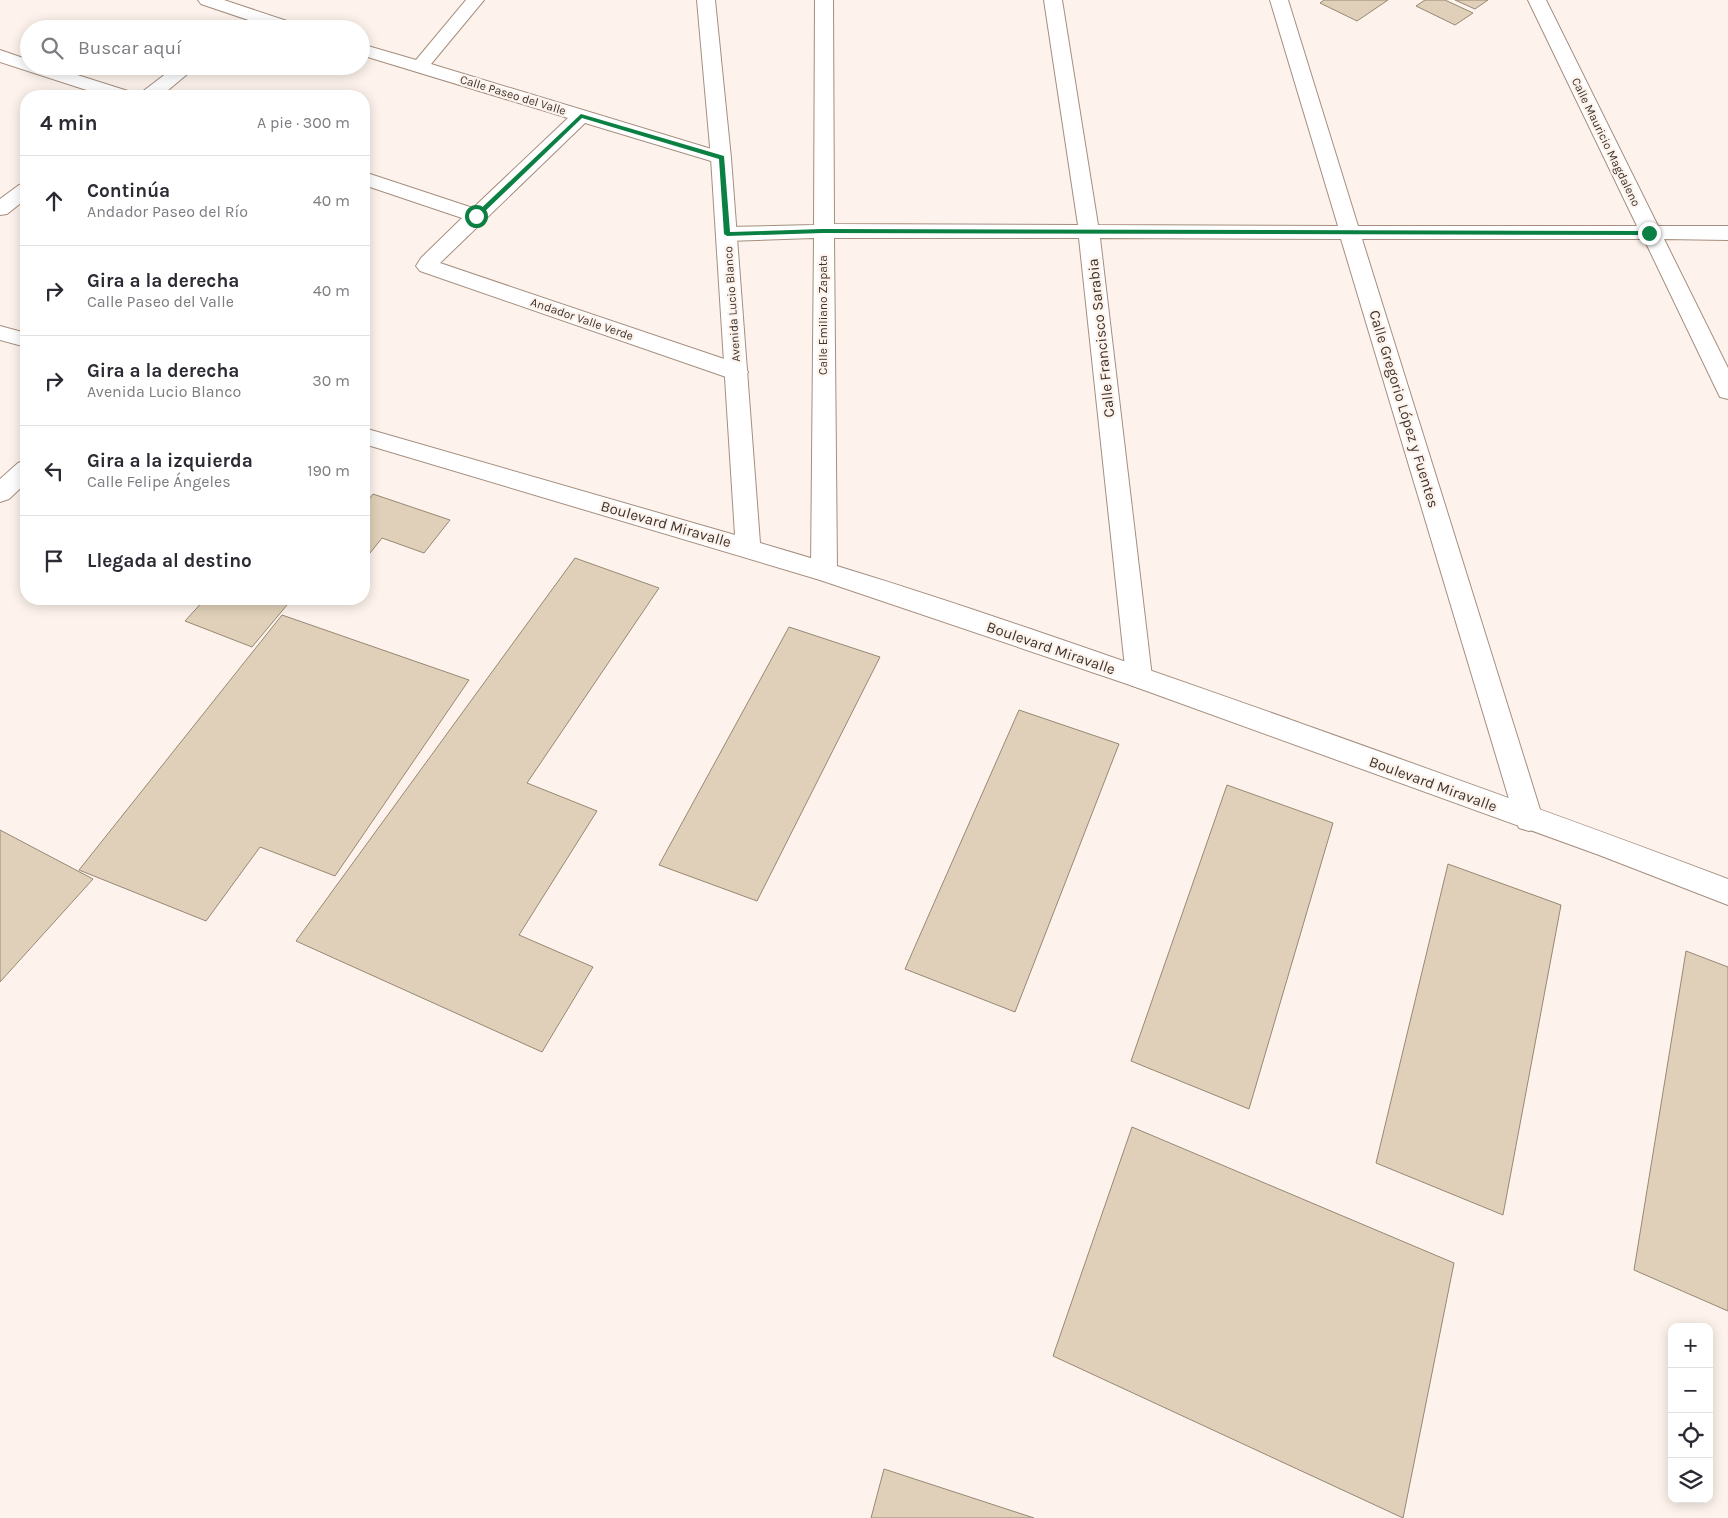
<!DOCTYPE html>
<html lang="es">
<head>
<meta charset="utf-8">
<style>
  body { margin:0; font-family:Karla,sans-serif; background:#f7f7f7; color:#2b2b33 }
  .controls { position:absolute; right:15px; bottom:15px; display:grid; overflow:hidden; border-radius:10px; box-shadow:0 2px 12px #0003 }
  .controls button { width:45px; height:45px; display:grid; place-items:center; padding:0; border:0; border-bottom:1px solid #e1e1e2; background:#fff; color:#2b2b33; font:25px sans-serif }
  .stop { position:absolute; width:15px; height:15px; margin:-11px; border:4px solid #0b8043; border-radius:50%; background:#fff }
  .stop.end { background:#0b8043; border-color:#fff; box-shadow:0 1px 5px #0008 }
  .list { margin:0; padding:0; list-style:none }
  h2 { display:flex; justify-content:space-between; align-items:center; height:65px; margin:0; padding:0 20px; font-size:21px }
  h2 small { font-size:16px; font-weight:400; color:#7c7c81 }
  .list li { display:grid; grid-template-columns:32px 1fr auto; gap:15px; align-items:center; box-sizing:border-box; height:90px; padding:0 20px; border-top:1px solid #e1e1e2 }
  .list b { display:block; font-size:19px; white-space:nowrap }
  .list p { margin:0; font-size:16px; white-space:nowrap; color:#7c7c81 }
  .list em { font-size:16px; font-style:normal; color:#7c7c81 }
  .icon { flex:none; width:28px; height:28px; fill:none; stroke:currentColor; stroke-width:2; stroke-linecap:round; stroke-linejoin:round }
  .map { position:relative; flex:none; width:1728px; height:1518px; overflow:hidden }
  .search { position:absolute; background:#fff; box-shadow:0 2px 12px #0003; left:20px; top:20px; width:350px; height:55px; display:flex; align-items:center; gap:12px; box-sizing:border-box; padding:0 18px; border-radius:28px; color:#7c7c81; font-size:19px }
  .panel { position:absolute; background:#fff; box-shadow:0 2px 12px #0003; left:20px; top:90px; width:350px; height:515px; border-radius:20px }
  .map>svg:first-child { display:block }
</style>
</head>
<body>
<div class="map">
<svg width="1728" height="1518" viewBox="0 0 1728 1518">
  <rect width="100%" height="100%" fill="#fdf3ec"/>
  <path fill="#e0d0b9" stroke="#978873" d="M 1324,0 L 1388,0 L 1357,21 L 1320,3 Z
    M 1425,0 L 1445,0 L 1473,13 L 1455,25 L 1416,6 Z
    M 1455,0 L 1488,0 L 1475,9 Z
    M 373,494 L 450,520 L 424,553 L 382,538 L 370,553 L 364,550 L 364,506 Z
    M 575,558 L 659,588 L 527,783 L 597,811 L 519,935 L 593,967 L 542,1052 L 296,941 Z
    M 205,599 L 292,599 L 252,647 L 185,621 Z
    M 282,615 L 469,680 L 335,876 L 260,847 L 206,921 L 79,870 Z
    M 789,627 L 880,657 L 757,901 L 659,865 Z
    M 1019,710 L 1119,744 L 1015,1012 L 905,969 Z
    M 1227,785 L 1333,823 L 1249,1109 L 1131,1061 Z
    M 0,830 L 93,879 L 0,982 Z
    M 1448,864 L 1561,905 L 1503,1215 L 1376,1163 Z
    M 1686,951 L 1728,967 L 1728,1311 L 1634,1270 Z
    M 1132,1127 L 1454,1263 L 1403,1518 L 1053,1356 Z
    M 884,1469 L 1034,1518 L 871,1518 Z"/>
  <g fill="none" stroke-linecap="round" stroke-linejoin="round">
    <defs>
      <path id="street" d="M 198,0 L 224,0 L 299,25 L 302,29 L 275,29 L 201,4 Z
        M 466,0 L 484,0 L 431,64 L 728,154 L 731,158 L 728,162 L 721,164 L 585,123 L 440,263 L 745,366 L 748,372 L 745,378 L 737,380 L 729,378 L 420,271 L 416,266 L 421,258 L 462,218 L 364,185 L 364,172 L 473,208 L 568,118 L 361,55 L 361,44 L 416,60 Z
        M 815,0 L 833,0 L 834,224 L 1078,225 L 1044,0 L 1062,0 L 1098,225 L 1338,226 L 1270,0 L 1288,0 L 1358,226 L 1637,226 L 1528,0 L 1546,0 L 1658,226 L 1728,226 L 1728,240 L 1664,239 L 1728,368 L 1728,399 L 1720,397 L 1717,391 L 1644,239 L 1362,239 L 1543,819 L 1539,828 L 1529,831 L 1519,828 L 1515,819 L 1341,239 L 1100,238 L 1152,677 L 1148,685 L 1139,688 L 1130,685 L 1126,677 L 1079,238 L 834,238 L 837,571 L 833,578 L 824,581 L 815,578 L 811,571 L 814,238 L 727,241 L 720,239 L 717,234 L 720,229 L 727,227 L 814,225 Z
        M 0,50 L 29,60 L 29,66 L 49,66 L 131,92 L 133,96 L 105,96 L 0,62 Z
        M 176,66 L 197,66 L 161,96 L 140,96 L 142,92 Z
        M 26,183 L 26,199 L 7,214 L 0,215 L 0,199 L 19,185 Z
        M 26,460 L 26,483 L 9,499 L 0,502 L 0,479 L 18,463 Z"/>
      <path id="secondary" d="M 697,0 L 715,0 L 731,158 L 760,543 C 936,594 1110,656 1283,717 C 1431,770 1580,823 1728,879 L 1728,905 L 1599,855 L 1130,685 L 820,580 L 364,444 L 364,428 L 735,535 L 711,158 Z
        M 0,326 L 26,333 L 26,347 L 0,340 Z"/>
    </defs>
    <use href="#street" stroke="#a58e7f" stroke-width="2"/>
    <use href="#secondary" stroke="#a58e7f" stroke-width="2"/>
    <use href="#street" fill="#fff" fill-rule="evenodd"/>
    <use href="#secondary" fill="#fff" fill-rule="evenodd"/>
  </g>
  <path fill="#0b8043" d="M 581,114 L 724,156 L 730,232 L 822,229 L 1649,231 L 1652,233 L 1649,235 L 822,233 L 727,236 L 724,234 L 719,159 L 582,118 L 479,217 L 474,217 L 474,215 Z"/>
  <g text-anchor="middle" stroke-width="4.5" stroke-linejoin="round" paint-order="stroke">
    <g font-size="12" fill="#3d342d" stroke="#fdf3ec">
      <text transform="translate(513 95) rotate(17)" y="4">Calle Paseo del Valle</text>
      <text transform="translate(1606 142) rotate(64)" y="4">Calle Mauricio Magdaleno</text>
      <text transform="translate(732 304) rotate(-94)" y="4">Avenida Lucio Blanco</text>
      <text transform="translate(823 315) rotate(-90)" y="4">Calle Emiliano Zapata</text>
      <text transform="translate(582 319) rotate(19)" y="4">Andador Valle Verde</text>
    </g>
    <g font-size="15" fill="#3d342d" stroke="#fdf3ec">
      <text transform="translate(1101 338) rotate(-96)" y="5">Calle Francisco Sarabia</text>
      <text transform="translate(1404 409) rotate(73)" y="5">Calle Gregorio López y Fuentes</text>
      <text transform="translate(666 524) rotate(16)" y="5">Boulevard Miravalle</text>
      <text transform="translate(1051 648) rotate(19)" y="5">Boulevard Miravalle</text>
      <text transform="translate(1433 784) rotate(20)" y="5">Boulevard Miravalle</text>
    </g>
  </g>
</svg>
<div class="controls">
<button>+</button>
<button>−</button>
<button><svg class="icon" aria-label="locate" viewBox="0 0 24 24"><circle cx="12" cy="12" r="6"/><path d="M12 2v4M12 18v4M2 12h4M18 12h4"/></svg></button>
<button><svg class="icon" aria-label="layers" viewBox="0 0 24 24"><path d="M12 4l9 5-9 5-9-5zM3 14l9 5 9-5"/></svg></button>
</div>
<div class="stop" style="left:476px;top:216px"></div>
<div class="stop end" style="left:1649px;top:233px"></div>
<div class="search"><svg class="icon" aria-label="search" viewBox="0 0 24 24"><circle cx="10" cy="10" r="6"/><path d="M15 15l6 6"/></svg>Buscar aquí</div>
<section class="panel">
<h2>4 min<small>A pie · 300 m</small></h2>
<ul class="list">
<li><svg class="icon" aria-label="ahead" viewBox="0 0 24 24"><path d="M12 20V5M6 11l6-6 6 6"/></svg><div><b>Continúa</b><p>Andador Paseo del Río</p></div><em>40 m</em></li>
<li><svg class="icon" aria-label="right" viewBox="0 0 24 24"><path d="M7 20v-9h11M14 6l5 5-5 5"/></svg><div><b>Gira a la derecha</b><p>Calle Paseo del Valle</p></div><em>40 m</em></li>
<li><svg class="icon" aria-label="right" viewBox="0 0 24 24"><path d="M7 20v-9h11M14 6l5 5-5 5"/></svg><div><b>Gira a la derecha</b><p>Avenida Lucio Blanco</p></div><em>30 m</em></li>
<li><svg class="icon" aria-label="left" viewBox="0 0 24 24"><path d="M17 20v-9H6M10 6l-5 5 5 5"/></svg><div><b>Gira a la izquierda</b><p>Calle Felipe Ángeles</p></div><em>190 m</em></li>
<li><svg class="icon" aria-label="arrive" viewBox="0 0 24 24"><path d="M6 21V4h12l-3 4 3 4H6"/></svg><div><b>Llegada al destino</b></div></li>
</ul>
</section>
</div>
</body>
</html>
